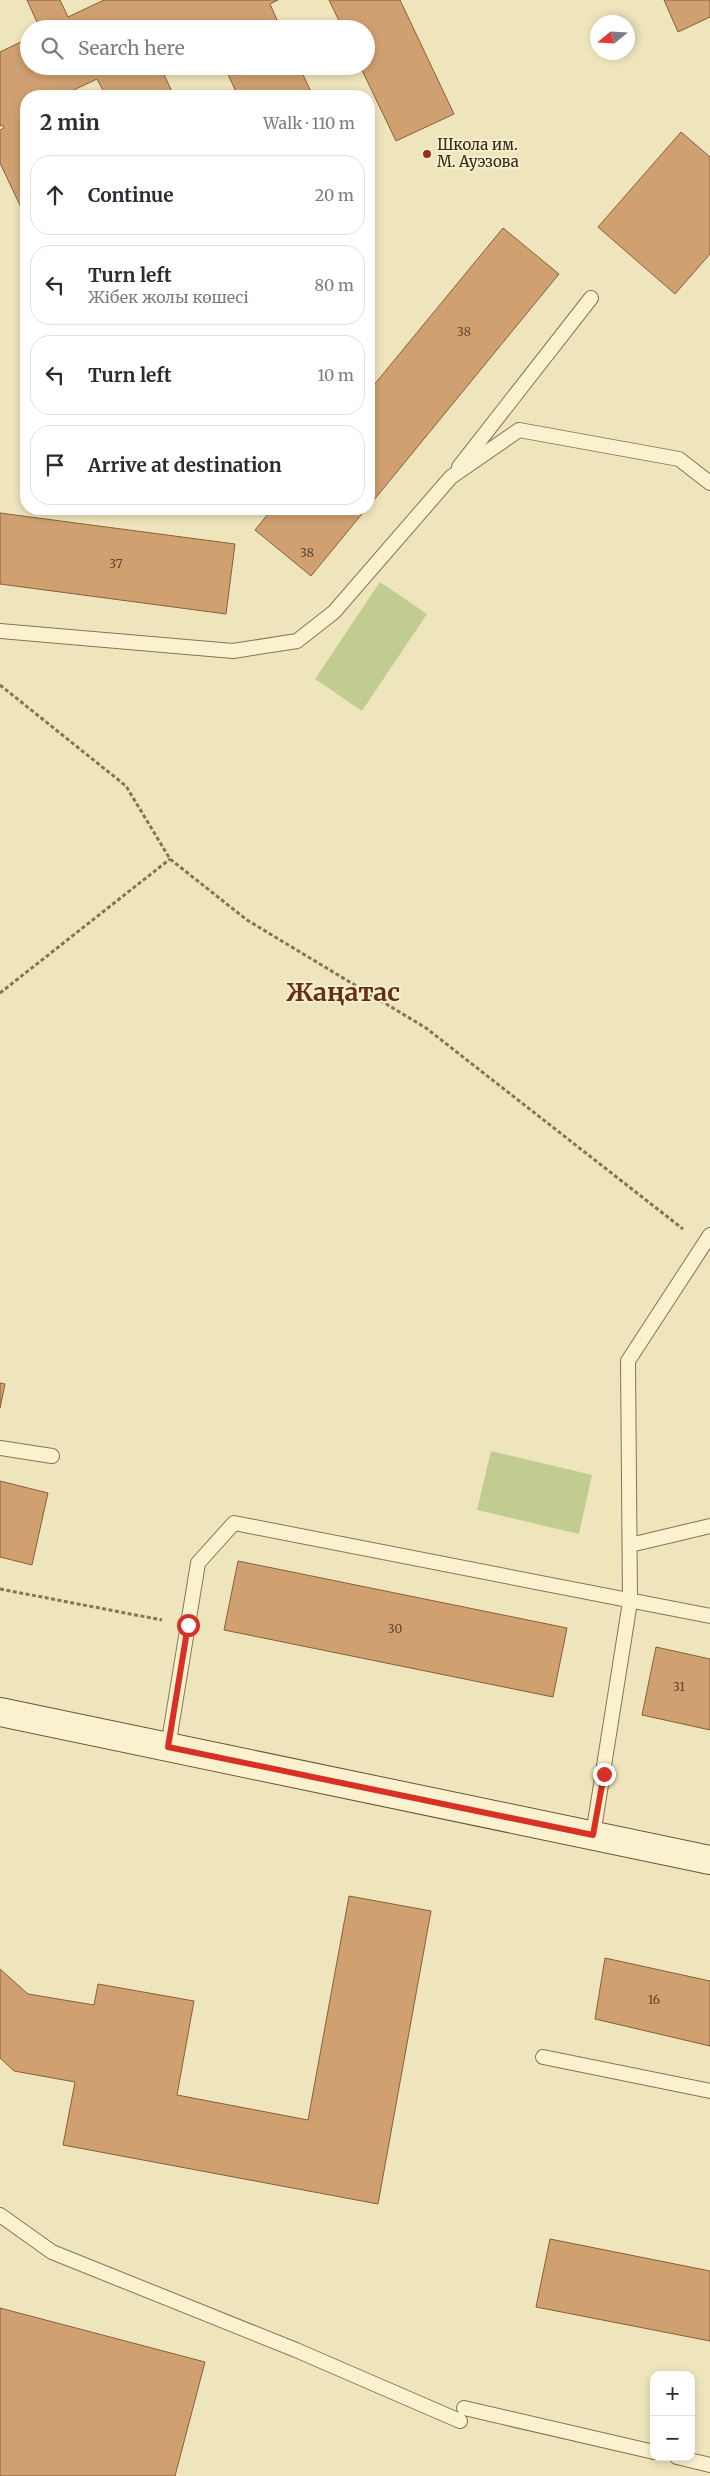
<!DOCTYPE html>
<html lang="en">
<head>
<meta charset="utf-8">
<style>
  body { margin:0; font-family:Merriweather,serif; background:#f7f7f7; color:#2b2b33 }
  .controls { position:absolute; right:15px; bottom:15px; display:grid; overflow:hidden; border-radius:10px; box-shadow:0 2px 8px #0003 }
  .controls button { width:45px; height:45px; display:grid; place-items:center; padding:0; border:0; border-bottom:1px solid #e1e1e2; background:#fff; color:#2b2b33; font:25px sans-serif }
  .compass { position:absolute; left:590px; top:15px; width:45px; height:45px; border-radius:50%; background:#fff; box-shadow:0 2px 8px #0003; rotate:252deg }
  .stop { position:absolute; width:15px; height:15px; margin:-11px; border:4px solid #d93025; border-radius:50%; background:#fff }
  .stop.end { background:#d93025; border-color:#fff; box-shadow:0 1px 5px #0008 }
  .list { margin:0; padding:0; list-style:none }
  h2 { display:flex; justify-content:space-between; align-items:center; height:65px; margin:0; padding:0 20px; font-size:21px }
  h2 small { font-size:16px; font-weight:400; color:#7c7c81 }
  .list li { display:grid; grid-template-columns:32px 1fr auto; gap:15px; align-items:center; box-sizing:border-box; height:80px; margin:0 10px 10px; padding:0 10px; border:1px solid #e1e1e2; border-radius:20px }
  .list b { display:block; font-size:19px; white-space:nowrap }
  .list p { margin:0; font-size:16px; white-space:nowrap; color:#7c7c81 }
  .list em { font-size:16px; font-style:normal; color:#7c7c81 }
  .icon { flex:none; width:28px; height:28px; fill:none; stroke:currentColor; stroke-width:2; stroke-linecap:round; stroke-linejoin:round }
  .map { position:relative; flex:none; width:710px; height:2476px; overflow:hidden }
  .search { position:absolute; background:#fff; box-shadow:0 2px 8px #0003; left:20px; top:20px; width:355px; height:55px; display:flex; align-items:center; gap:12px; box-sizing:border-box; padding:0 18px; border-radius:28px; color:#7c7c81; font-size:19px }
  .panel { position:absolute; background:#fff; box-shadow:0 2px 8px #0003; left:20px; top:90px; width:355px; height:425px; border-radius:20px }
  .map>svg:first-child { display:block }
</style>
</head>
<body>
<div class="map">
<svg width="710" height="2476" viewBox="0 0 710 2476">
  <rect width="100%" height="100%" fill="#efe5bc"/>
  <path fill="#c1cd90" d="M 380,582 L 427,614 L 362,711 L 315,679 Z
    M 491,1451 L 592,1475 L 579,1534 L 477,1510 Z"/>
  <path fill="#d0a070" stroke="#885f3a" d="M 27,0 L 60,0 L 68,17 L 104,0 L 278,0 L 270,4 L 281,29 L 40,29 Z
    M 329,0 L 400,0 L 454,114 L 396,141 L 360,66 L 366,66 L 366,29 L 343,29 Z
    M 664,0 L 710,0 L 710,17 L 678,32 Z
    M 29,38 L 29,66 L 160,66 L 174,96 L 106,96 L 97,79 L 61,96 L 26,96 L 26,218 L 0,163 L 0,130 L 4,128 L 2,125 L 0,126 L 0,52 Z
    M 224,66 L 299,66 L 313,96 L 238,96 Z
    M 681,132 L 710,157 L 710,254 L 675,294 L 598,227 Z
    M 503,228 L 559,274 L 369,506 L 369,391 Z
    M 272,509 L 366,509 L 311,576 L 255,530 Z
    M 0,513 L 235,544 L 226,614 L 0,584 Z
    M 0,1383 L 5,1384 L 0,1408 Z
    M 0,1481 L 48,1493 L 32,1565 L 0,1557 Z
    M 238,1561 L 567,1628 L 553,1697 L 224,1630 Z
    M 656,1647 L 710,1659 L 710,1730 L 642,1715 Z
    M 349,1896 L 431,1911 L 378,2204 L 63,2145 L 75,2082 L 14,2071 L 0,2058 L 0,1969 L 28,1994 L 94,2005 L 98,1984 L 194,2001 L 177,2095 L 308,2120 Z
    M 605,1958 L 710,1981 L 710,2046 L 595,2019 Z
    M 550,2239 L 710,2271 L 710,2341 L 536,2307 Z
    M 0,2308 L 205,2362 L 175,2476 L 0,2476 Z"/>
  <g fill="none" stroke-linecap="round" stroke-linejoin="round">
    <defs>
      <path id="lane" d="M 459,467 L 591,298
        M 0,631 L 233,651 L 297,641 L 334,612 L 451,477 L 519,430 L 679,459 L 710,483
        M 0,1448 L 52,1456
        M 630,1545 L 710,1526
        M 168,1747 L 198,1563 L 234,1523 L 710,1616
        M 593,1835 L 630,1602 L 628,1361 L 710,1235
        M 543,2057 L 710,2091
        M 0,2215 L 52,2252 L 296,2350 L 460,2421
        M 464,2408 L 654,2452
        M 677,2457 L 710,2465"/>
      <path id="secondary" d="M 0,1712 L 710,1860"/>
    </defs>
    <use href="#lane" stroke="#877455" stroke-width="16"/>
    <use href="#secondary" stroke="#695538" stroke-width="30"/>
    <path stroke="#877455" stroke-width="3" stroke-dasharray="4 2.5" stroke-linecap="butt" d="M 0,685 L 126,786 L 170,859 L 247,920 L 426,1028 L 683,1229
      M 0,993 L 170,859
      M 0,1589 L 162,1620"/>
    <use href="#lane" stroke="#faf1cf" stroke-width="14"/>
    <use href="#secondary" stroke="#faf1cf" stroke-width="28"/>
  </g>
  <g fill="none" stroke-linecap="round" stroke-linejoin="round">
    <path stroke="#d93025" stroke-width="6" d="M 188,1625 L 168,1747 L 593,1835 L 604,1774"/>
  </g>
  <circle fill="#992c22" stroke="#f7eecc" stroke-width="2" cx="427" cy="154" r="5"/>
  <g text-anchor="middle" stroke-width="4" stroke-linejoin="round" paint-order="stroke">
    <g font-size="12" fill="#5c4830">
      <text x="464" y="336">38</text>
      <text x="307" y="557">38</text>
      <text x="116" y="568">37</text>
      <text x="395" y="1633">30</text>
      <text x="679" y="1691">31</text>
      <text x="654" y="2004">16</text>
    </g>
    <g font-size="15" fill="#362a1b" stroke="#f7eecc" text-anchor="start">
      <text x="437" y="150">Школа им.<tspan x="437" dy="17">М. Ауэзова</tspan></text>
    </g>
    <g font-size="25" font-weight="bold" fill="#642f18" stroke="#f7eecc">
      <text x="343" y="1001">Жаңатас</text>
    </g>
  </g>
</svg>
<div class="controls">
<button>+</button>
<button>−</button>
</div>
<svg class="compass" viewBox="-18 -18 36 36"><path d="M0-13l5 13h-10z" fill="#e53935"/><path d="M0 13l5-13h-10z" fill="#7c7c81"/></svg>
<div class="stop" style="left:188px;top:1625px"></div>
<div class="stop end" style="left:604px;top:1774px"></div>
<div class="search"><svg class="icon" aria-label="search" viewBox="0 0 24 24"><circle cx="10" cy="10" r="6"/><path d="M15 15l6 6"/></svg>Search here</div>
<section class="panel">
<h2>2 min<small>Walk · 110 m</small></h2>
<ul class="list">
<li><svg class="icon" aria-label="ahead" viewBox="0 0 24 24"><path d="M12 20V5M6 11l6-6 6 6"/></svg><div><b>Continue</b></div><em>20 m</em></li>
<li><svg class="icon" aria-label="left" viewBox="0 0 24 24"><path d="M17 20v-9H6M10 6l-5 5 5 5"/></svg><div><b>Turn left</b><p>Жібек жолы көшесі</p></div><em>80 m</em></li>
<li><svg class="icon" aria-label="left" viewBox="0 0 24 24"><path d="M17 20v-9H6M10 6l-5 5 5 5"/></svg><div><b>Turn left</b></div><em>10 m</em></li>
<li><svg class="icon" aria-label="arrive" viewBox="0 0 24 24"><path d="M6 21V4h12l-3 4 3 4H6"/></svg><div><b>Arrive at destination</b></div></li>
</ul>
</section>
</div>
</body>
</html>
